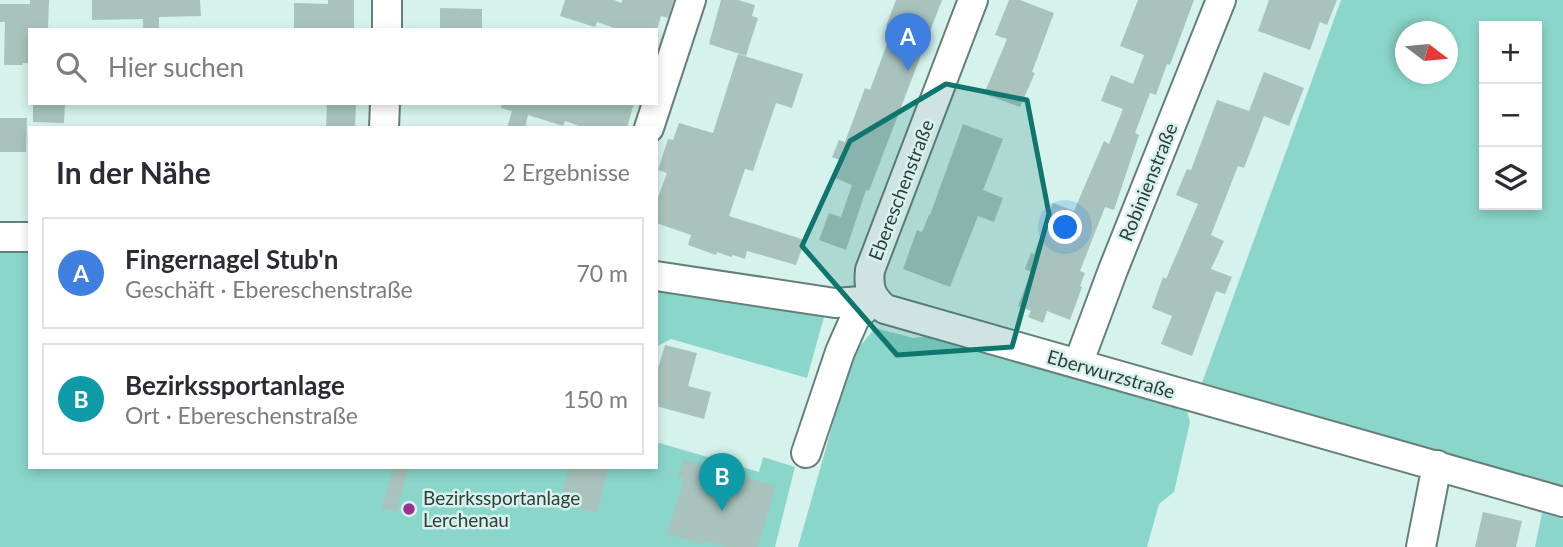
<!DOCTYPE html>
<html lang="de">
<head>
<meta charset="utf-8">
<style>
  body { margin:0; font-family:Lato,sans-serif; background:#f7f7f7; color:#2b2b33 }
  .controls { position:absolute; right:21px; top:21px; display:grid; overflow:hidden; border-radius:0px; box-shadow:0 4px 10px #0003 }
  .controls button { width:63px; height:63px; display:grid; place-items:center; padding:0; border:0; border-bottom:2px solid #e1e1e2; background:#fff; color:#2b2b33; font:35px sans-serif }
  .compass { position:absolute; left:1395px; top:21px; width:63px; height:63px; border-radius:50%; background:#fff; box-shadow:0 4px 10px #0003; rotate:106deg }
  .you { position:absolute; left:1066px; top:228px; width:24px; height:24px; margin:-18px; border:5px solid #fff; border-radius:50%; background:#1a73e8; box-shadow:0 0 0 10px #1a73e833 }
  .badge { display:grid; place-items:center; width:46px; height:46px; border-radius:50%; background:#0b8043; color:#fff; font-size:23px; font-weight:700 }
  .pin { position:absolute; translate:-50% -58px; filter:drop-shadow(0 2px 4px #0008) }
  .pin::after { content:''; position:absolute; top:37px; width:24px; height:21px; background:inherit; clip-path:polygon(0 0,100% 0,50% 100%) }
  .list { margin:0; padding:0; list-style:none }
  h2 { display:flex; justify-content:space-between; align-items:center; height:91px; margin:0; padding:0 28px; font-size:30px }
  h2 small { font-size:23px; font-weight:400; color:#7c7c81 }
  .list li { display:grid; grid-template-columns:46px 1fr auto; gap:21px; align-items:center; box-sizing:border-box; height:112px; margin:0 14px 14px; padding:0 14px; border:2px solid #e1e1e2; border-radius:0px }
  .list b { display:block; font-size:26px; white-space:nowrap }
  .list p { margin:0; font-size:23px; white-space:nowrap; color:#7c7c81 }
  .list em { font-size:23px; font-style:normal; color:#7c7c81 }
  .icon { flex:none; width:38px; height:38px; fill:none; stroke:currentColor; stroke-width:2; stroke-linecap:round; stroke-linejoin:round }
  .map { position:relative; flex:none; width:1563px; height:547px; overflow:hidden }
  .search { position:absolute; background:#fff; box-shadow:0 4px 10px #0003; left:28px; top:28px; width:630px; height:77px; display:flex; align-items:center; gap:18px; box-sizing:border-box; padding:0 24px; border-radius:0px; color:#7c7c81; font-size:26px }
  .panel { position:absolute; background:#fff; box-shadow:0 4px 10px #0003; left:28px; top:126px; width:630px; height:343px; border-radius:0px }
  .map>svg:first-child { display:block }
</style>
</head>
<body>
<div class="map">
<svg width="1563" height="547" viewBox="0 0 1563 547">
  <rect width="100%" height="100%" fill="#d6f2ed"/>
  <path fill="#8ad6ca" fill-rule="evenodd" d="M 1341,0 L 1563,0 L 1563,486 L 1202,383 ZM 1484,26 L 1537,26 L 1537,205 L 1484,205 ZM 1406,32 L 1448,32 L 1448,74 L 1406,74 Z
    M 0,248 L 30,249 L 30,467 L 656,467 L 656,442 L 759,472 L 763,457 L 795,467 L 775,547 L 0,547 Z
    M 656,287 L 824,317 L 807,378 L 671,339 L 656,347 Z
    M 875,328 L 913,338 L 929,336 L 1187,411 L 1190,422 L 1174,492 L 1159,504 L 1147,547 L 798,547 L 852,356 Z
    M 1542,513 L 1563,519 L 1563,547 L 1535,547 Z"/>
  <path fill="#a8c3be" d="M 30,0 L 49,0 L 48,30 L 30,30 L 30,63 L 23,63 L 23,65 L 4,65 L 5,22 L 0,22 L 0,4 L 30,4 Z
    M 92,0 L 200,0 L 201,16 L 159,17 L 159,30 L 143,30 L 143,19 L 92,20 Z
    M 328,0 L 354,0 L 354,30 L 294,30 L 294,3 L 328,4 Z
    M 565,0 L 614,0 L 622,3 L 622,0 L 674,0 L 668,18 L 661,16 L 657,30 L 620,30 L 597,22 L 595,27 L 560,16 Z
    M 721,0 L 738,0 L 755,5 L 752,16 L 758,18 L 746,56 L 709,44 Z
    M 896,0 L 942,0 L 869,191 L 866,190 L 846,250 L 819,240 L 829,213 L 841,217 L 852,185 L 835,178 L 842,161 L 832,157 L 839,140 L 845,142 L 865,88 L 870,90 L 893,28 L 886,26 Z
    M 1009,0 L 1020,0 L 1054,13 L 1032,72 L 1035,73 L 1020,107 L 984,94 L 1007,39 L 995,35 Z
    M 1138,0 L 1194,0 L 1170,65 L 1167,64 L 1156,95 L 1150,93 L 1135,133 L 1139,135 L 1114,210 L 1105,207 L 1080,271 L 1085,273 L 1080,286 L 1082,287 L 1070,320 L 1047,311 L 1043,323 L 1028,317 L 1031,311 L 1018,306 L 1031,272 L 1025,269 L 1031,253 L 1034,254 L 1053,203 L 1074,211 L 1104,141 L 1109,144 L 1123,109 L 1101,101 L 1111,75 L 1133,84 L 1144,55 L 1120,46 Z
    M 1269,0 L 1337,0 L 1327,25 L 1320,22 L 1310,50 L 1258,31 Z
    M 440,8 L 482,9 L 482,30 L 440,30 Z
    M 738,54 L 803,74 L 792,108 L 776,103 L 753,171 L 745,169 L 729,216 L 805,240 L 796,265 L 747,251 L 745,259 L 733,255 L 731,257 L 717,252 L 716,255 L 688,245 L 691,235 L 656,223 L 656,203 L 667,173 L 658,170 L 668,139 L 673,140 L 679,123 L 713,133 Z
    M 1264,72 L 1304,88 L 1289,126 L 1264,116 L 1244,168 L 1238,166 L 1211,235 L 1224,241 L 1211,269 L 1232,277 L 1225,294 L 1216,291 L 1192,356 L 1161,344 L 1172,316 L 1152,308 L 1163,277 L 1166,279 L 1198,204 L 1176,195 L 1187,169 L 1191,170 L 1217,100 L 1249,111 Z
    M 33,103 L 65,103 L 64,123 L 33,122 Z
    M 327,103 L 356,103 L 355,128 L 326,128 Z
    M 502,103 L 634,103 L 627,128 L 586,128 L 565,121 L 563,126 L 528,115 L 525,128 L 507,128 L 512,111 L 501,108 Z
    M 0,118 L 27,118 L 26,152 L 0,152 Z
    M 963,124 L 1003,139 L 983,190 L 1003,198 L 994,222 L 978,216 L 950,287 L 903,269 L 917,230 L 922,232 L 929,215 L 930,215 Z
    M 665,345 L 697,353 L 688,386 L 711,392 L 704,419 L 656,406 L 656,375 Z
    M 683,459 L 776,486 L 758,547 L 726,547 L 704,541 L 703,544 L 667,534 L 684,479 L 678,477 Z
    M 393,467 L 408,469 L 397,512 L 382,508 Z
    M 569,467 L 609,467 L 597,513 L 560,503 Z
    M 1483,512 L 1522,521 L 1516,547 L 1475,547 Z"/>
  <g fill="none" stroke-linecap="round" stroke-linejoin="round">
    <defs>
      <path id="minor" d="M 973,0 L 870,270 C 868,288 871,297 885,309 L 1563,502
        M 387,30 L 387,0
        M 384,128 L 385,103
        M 649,128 L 691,0
        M 0,237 L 30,237
        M 656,276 L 835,303 L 874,300
        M 1078,364 L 1113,270 L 1221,0
        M 806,453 L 840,352 L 855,318 L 874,300
        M 1421,547 L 1437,465"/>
    </defs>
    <use href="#minor" stroke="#667f7b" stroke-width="32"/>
    <use href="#minor" stroke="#fff" stroke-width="28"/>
  </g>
  <path fill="#0f766e" fill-opacity="0.2" stroke="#0f766e" stroke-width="5" stroke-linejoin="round" d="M 946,84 L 1027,100 L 1049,214 L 1012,347 L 897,355 L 802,246 L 850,141 Z"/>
  <circle fill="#9c2f8f" stroke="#d6f2ed" stroke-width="2.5" cx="409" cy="509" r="7"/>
  <g text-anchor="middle" stroke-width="5" stroke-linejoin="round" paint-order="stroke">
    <g font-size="19" fill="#323d3b" stroke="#d6f2ed">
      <text transform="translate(1148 182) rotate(-68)" y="7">Robinienstraße</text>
      <text transform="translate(901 190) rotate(-69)" y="7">Ebereschenstraße</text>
      <text transform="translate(1111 374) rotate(16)" y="7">Eberwurzstraße</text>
    </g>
    <g font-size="19" fill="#323d3b" stroke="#d6f2ed" text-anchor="start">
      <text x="423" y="505">Bezirkssportanlage<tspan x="423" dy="22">Lerchenau</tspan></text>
    </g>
  </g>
</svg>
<div class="controls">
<button>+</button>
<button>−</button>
<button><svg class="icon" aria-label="layers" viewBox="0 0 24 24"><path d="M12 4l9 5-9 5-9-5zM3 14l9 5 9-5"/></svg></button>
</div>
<svg class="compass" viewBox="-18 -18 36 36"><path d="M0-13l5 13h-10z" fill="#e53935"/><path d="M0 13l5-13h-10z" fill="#7c7c81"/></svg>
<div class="you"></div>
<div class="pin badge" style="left:908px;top:71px;background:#3f7fe0">A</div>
<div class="pin badge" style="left:722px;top:511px;background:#0f9aa8">B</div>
<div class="search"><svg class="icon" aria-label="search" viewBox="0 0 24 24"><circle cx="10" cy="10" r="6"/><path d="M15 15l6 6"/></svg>Hier suchen</div>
<section class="panel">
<h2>In der Nähe<small>2 Ergebnisse</small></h2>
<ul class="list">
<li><span class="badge" style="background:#3f7fe0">A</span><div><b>Fingernagel Stub'n</b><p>Geschäft · Ebereschenstraße</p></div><em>70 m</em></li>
<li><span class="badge" style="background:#0f9aa8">B</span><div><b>Bezirkssportanlage</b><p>Ort · Ebereschenstraße</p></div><em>150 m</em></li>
</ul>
</section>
</div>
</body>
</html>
